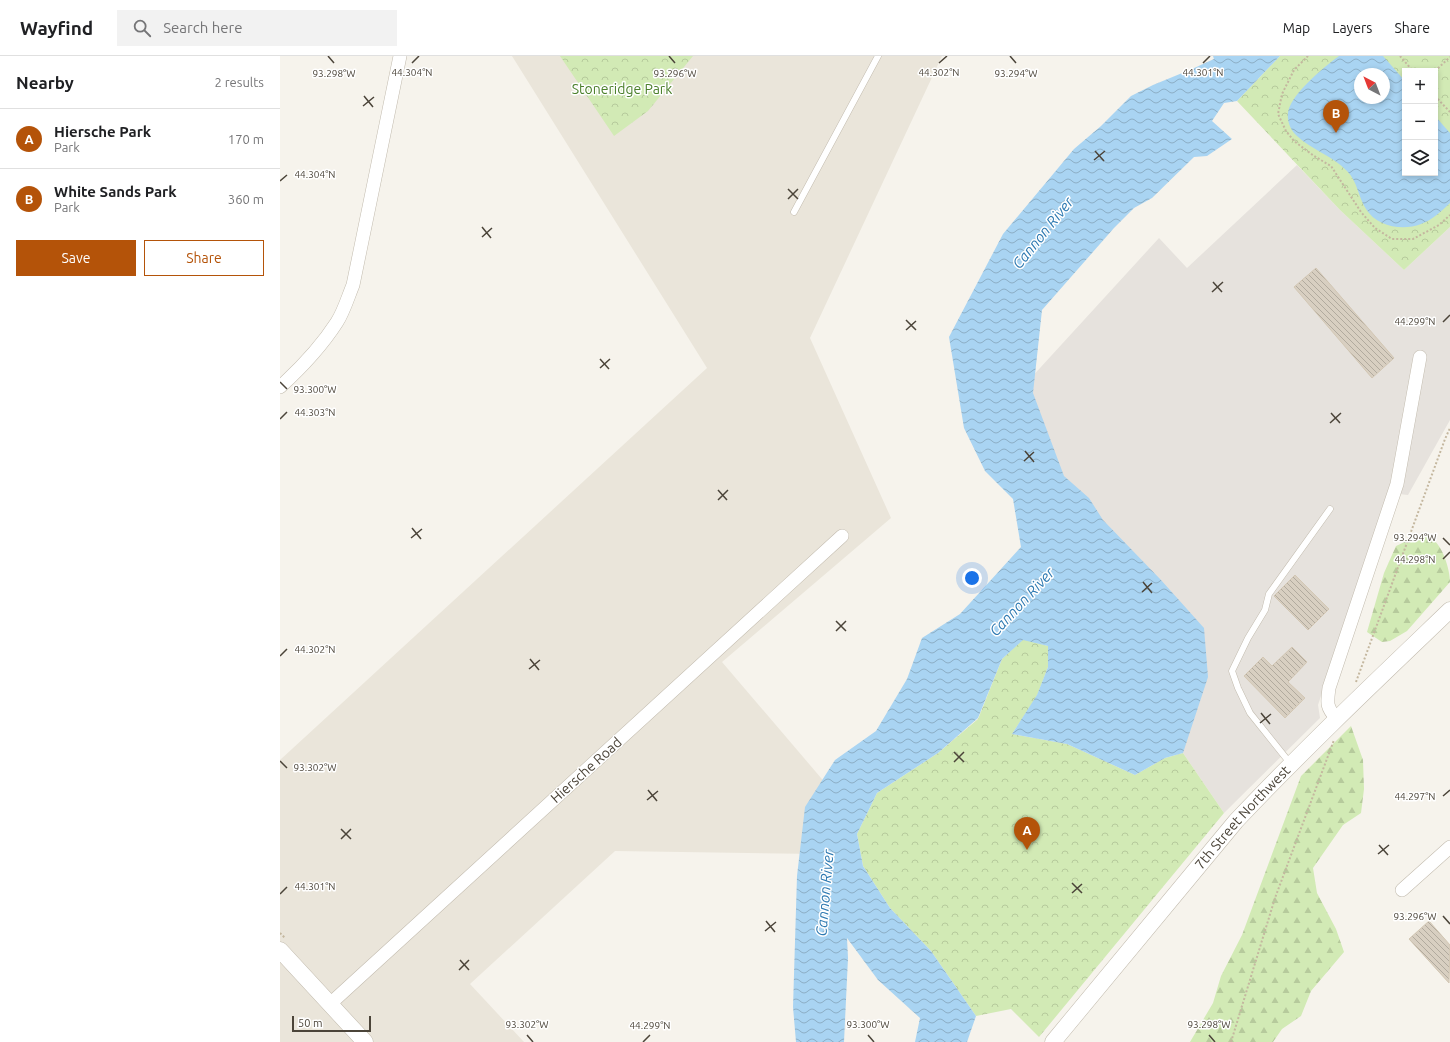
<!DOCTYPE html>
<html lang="en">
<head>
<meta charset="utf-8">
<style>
  body { margin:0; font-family:Ubuntu,sans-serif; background:#f2f2f2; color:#202124 }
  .controls { position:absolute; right:12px; top:12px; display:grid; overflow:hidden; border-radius:0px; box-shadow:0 2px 6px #0003 }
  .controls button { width:36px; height:36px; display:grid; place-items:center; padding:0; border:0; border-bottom:1px solid #e0e0e0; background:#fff; color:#202124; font:20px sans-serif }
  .compass { position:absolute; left:1074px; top:12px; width:36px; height:36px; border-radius:50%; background:#fff; box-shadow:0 2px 6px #0003; rotate:318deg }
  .scale { position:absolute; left:12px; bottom:10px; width:79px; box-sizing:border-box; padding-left:4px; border:2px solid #4b4439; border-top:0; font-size:11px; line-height:14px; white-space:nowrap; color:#4b4439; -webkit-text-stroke:3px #fff; paint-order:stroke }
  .you { position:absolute; left:692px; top:522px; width:14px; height:14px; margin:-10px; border:3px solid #fff; border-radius:50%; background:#1a73e8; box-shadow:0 0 0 6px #1a73e833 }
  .badge { display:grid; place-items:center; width:26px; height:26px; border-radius:50%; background:#b45309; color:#fff; font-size:13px; font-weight:700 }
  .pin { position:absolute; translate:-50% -33px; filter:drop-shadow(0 1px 2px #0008) }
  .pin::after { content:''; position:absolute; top:21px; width:14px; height:12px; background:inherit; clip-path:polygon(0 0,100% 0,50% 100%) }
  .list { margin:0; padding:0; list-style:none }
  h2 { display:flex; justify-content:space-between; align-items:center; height:52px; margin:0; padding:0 16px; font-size:17px }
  h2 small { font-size:13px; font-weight:400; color:#757577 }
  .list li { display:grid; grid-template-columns:26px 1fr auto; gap:12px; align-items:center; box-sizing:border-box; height:60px; padding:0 16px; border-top:1px solid #e0e0e0 }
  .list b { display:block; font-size:15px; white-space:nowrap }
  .list p { margin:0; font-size:13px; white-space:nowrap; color:#757577 }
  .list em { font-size:13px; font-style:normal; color:#757577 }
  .actions { display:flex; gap:8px; padding:12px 16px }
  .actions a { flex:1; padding:9px 0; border:1px solid #b45309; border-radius:0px; text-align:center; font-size:14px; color:#b45309 }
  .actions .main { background:#b45309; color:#fff }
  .icon { flex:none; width:22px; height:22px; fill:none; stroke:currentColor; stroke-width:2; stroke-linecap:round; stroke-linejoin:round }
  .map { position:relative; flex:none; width:1170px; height:986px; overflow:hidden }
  header { display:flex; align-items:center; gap:24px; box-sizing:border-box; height:56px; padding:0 20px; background:#fff; border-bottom:1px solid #e0e0e0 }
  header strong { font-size:19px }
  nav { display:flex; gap:22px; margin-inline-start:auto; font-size:14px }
  .search { width:280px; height:36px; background:#f2f2f2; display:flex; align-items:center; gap:10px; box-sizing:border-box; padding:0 14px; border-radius:0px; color:#757577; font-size:15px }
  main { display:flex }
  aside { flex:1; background:#fff }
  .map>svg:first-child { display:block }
</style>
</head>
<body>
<header>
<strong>Wayfind</strong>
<div class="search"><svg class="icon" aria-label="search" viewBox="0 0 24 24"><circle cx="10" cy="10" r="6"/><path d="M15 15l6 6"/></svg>Search here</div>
<nav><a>Map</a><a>Layers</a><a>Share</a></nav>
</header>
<main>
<aside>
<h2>Nearby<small>2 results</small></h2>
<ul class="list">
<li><span class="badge">A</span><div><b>Hiersche Park</b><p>Park</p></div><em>170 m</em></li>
<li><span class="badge">B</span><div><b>White Sands Park</b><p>Park</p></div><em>360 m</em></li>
</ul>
<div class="actions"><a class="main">Save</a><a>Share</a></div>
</aside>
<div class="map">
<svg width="1170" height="986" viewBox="0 0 1170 986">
  <defs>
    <pattern id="forest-firs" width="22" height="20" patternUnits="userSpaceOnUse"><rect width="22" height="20" fill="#d2eab5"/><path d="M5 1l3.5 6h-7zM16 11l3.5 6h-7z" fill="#b6ca9c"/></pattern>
    <pattern id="park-crowns" width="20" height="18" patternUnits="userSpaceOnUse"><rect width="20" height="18" fill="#d2eab5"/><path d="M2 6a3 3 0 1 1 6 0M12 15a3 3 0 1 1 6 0" fill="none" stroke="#b6ca9c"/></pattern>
    <pattern id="water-waves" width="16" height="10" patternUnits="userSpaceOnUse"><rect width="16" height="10" fill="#a9d4f2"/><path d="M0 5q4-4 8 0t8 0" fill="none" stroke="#8caec5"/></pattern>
    <pattern id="building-back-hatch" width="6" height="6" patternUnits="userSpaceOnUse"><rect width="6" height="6" fill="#d8cfc1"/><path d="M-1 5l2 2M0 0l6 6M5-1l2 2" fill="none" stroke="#b1aa9e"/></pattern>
  </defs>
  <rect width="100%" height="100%" fill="#f6f3ec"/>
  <path fill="#eae5da" d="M 232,0 L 662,0 L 530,282 L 611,462 L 442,606 L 553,736 L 538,798 L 335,795 L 190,928 L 244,986 L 0,986 L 0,704 L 427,312 Z"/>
  <path fill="#e6e2dd" d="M 1017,109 L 1060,154 L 1124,214 L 1170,171 L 1170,364 L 1128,439 L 1109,437 L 1038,649 L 1040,662 L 944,757 L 903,697 L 911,598 L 728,347 L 879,182 L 907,212 Z"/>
  <path fill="url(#forest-firs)" d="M 1142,478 C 1145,480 1149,480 1151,482 C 1163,489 1170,514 1170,526 L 1127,575 L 1110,585 L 1102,586 L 1087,576 L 1104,517 L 1116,490 Z
    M 1071,670 L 1083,704 L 1084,733 L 1081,757 L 1063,769 L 1033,812 L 1037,837 L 1056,873 L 1064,896 L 1031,935 L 1021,960 L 1002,973 L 993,986 L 910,986 L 933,947 L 941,920 L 962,879 L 1021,720 Z"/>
  <path fill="url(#park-crowns)" fill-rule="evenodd" d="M 280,0 L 413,0 L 368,55 L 334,80 Z
    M 1000,0 L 1170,0 L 1170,171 L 1124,214 L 1060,154 L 957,45 ZM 1125,15 L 1155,15 L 1155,117 L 1125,117 ZM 1080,18 L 1104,18 L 1104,42 L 1080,42 Z
    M 743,583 L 768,590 L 768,611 L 757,640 L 732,678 L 787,688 L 855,719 L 885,702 L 903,697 L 944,757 L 759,981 L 731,953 L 696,960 L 651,895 L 610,852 L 583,810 L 577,778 L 597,737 L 658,697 L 698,663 L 722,603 Z"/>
  <path fill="url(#water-waves)" fill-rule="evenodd" d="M 933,0 L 1000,0 L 957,45 L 944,47 L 932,65 L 952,83 L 927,100 L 914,101 L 872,142 L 854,152 L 834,172 L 762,254 L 753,337 L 784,420 L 809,442 L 823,464 L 881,524 L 924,572 L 928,621 L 903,697 L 885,702 L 855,719 L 787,688 L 732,678 L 757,639 L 768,611 L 768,590 L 743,584 L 722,603 L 698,662 L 658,697 L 597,737 L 577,778 L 583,810 L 610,852 L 651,895 L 696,960 L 687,986 L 635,986 L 640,962 L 598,924 L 567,882 L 568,902 L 564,986 L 516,986 L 513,951 L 517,820 L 525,751 L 555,704 L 596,675 L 627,623 L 642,582 L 680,558 L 741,491 L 733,443 L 705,415 L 684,372 L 669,281 L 723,178 L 794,93 L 821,70 L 851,40 L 873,29 L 912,13 L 934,3 Z
    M 1059,0 L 1103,0 L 1125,25 L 1125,117 L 1155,117 L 1155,60 L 1170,77 L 1170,147 C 1162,155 1152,164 1141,168 C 1123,175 1097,171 1086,153 C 1078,141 1078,126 1067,115 C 1053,100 1032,94 1017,80 C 1009,73 1005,60 1010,50 C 1017,34 1045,10 1059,0 ZM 1080,18 L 1104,18 L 1104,42 L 1080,42 Z"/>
  <path fill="url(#building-back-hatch)" stroke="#d3c7b4" d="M 1036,212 L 1114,302 L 1092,322 L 1014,231 Z
    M 1015,519 L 1049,553 L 1028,574 L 994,540 Z
    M 1012,591 L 1027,606 L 1008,626 L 1025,642 L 1005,662 L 964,620 L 983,601 L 992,610 Z
    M 1149,865 L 1170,889 L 1169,927 L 1129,883 Z"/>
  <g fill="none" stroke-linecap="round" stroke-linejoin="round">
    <defs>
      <path id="service" d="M 514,156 L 598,0
        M 1010,707 L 970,657 L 958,632 L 952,615 L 968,582 L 985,554 L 989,538 L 1050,453"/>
      <path id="minor" d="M 0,331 C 22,311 41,291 57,266 C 64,255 68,241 73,229 L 120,0
        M 1057,663 C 1046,651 1047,647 1049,632 L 1117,428 L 1140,301
        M 1122,834 L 1170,791
        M 50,948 L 562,480"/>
      <g id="tertiary">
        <path d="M 0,894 L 85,986"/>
        <path id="s1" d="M 773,986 L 956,765 C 1025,692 1098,623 1170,554"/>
      </g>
    </defs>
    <use href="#service" stroke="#c2bbae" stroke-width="7"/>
    <use href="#minor" stroke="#c2bbae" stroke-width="14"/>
    <use href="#tertiary" stroke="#c2bbae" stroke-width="17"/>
    <path stroke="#c4b79f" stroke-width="2" stroke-dasharray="2 2" stroke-linecap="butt" d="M 1028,0 L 1014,14 L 1002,38 L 998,58 L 1006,75 L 1014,85 L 1034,100 L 1051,110 L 1081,156 L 1095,172 L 1112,183 L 1133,183 L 1159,169 L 1170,159
      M 1120,0 L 1133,15
      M 1155,15 L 1170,1
      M 1155,40 L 1170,56
      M 1076,626 L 1165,383 L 1170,372
      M 0,877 L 5,882
      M 951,986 L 995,842 L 1054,684"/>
    <use href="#service" stroke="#fff" stroke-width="6"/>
    <use href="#minor" stroke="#fff" stroke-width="13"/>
    <use href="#tertiary" stroke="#fff" stroke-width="16"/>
  </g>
  <path fill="none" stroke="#4b4439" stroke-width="1.5" d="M 48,0 L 54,7M 389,0 L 395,7M 730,0 L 736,7M 132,7 L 139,0M 659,7 L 667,0M 923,7 L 930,0M 84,40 L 93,51M 83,50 L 94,41M 815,95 L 824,105M 814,104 L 825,95M 0,125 L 7,119M 508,133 L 518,143M 508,143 L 518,133M 202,171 L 211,182M 202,181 L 212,172M 933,226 L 942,236M 932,236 L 943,226M 626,264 L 636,274M 1163,266 L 1170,259M 626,274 L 636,265M 320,303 L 329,313M 320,312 L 330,303M 0,326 L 7,333M 1051,357 L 1060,367M 0,363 L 7,356M 1050,367 L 1061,357M 745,395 L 754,406M 744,405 L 754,396M 438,434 L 447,444M 438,444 L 448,434M 132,472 L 141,483M 131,482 L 142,473M 1163,482 L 1170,489M 1163,503 L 1170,496M 863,526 L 872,537M 862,536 L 872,527M 556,565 L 566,575M 556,575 L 566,565M 0,600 L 7,593M 250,603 L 259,614M 249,613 L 260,604M 981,657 L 990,668M 980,667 L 991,658M 674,696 L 684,706M 0,705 L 7,712M 674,706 L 684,696M 368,734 L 377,745M 1163,740 L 1170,734M 367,744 L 378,735M 61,773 L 71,783M 61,783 L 71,773M 1099,789 L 1108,799M 1098,798 L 1109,789M 792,827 L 802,837M 792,837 L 802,828M 0,838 L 7,831M 1163,860 L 1170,868M 486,865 L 495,876M 485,875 L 496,866M 180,904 L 189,914M 179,914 L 189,904M 247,979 L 253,986M 588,979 L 594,986M 929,979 L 935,986M 363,986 L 370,979"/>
  <g text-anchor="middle" stroke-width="3" stroke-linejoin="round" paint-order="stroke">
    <g font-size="14" fill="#4a7f2a" stroke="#fff">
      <text x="342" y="38">Stoneridge Park</text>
    </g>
    <g font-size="14" fill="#4b4439" stroke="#fff">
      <text transform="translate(306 714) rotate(-42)" y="5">Hiersche Road</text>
      <text dy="5" stroke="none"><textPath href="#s1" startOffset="294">7th Street Northwest</textPath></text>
    </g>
    <g font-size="15" font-style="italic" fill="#2e7ab2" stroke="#fff">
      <text transform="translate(763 177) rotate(-51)" y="5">Cannon River</text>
      <text transform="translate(742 546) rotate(-47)" y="5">Cannon River</text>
      <text transform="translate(545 837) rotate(-85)" y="5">Cannon River</text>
    </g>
  </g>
  <g font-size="10" text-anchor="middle" fill="#4b4439" stroke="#fff" stroke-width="3" stroke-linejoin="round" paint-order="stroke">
    <text x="132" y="20">44.304°N</text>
    <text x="923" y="20">44.301°N</text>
    <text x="659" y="20">44.302°N</text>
    <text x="54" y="21">93.298°W</text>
    <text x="395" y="21">93.296°W</text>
    <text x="736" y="21">93.294°W</text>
    <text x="35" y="122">44.304°N</text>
    <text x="1135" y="269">44.299°N</text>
    <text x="35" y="337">93.300°W</text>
    <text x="35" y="360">44.303°N</text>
    <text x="1135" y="485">93.294°W</text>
    <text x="1135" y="507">44.298°N</text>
    <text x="35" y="597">44.302°N</text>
    <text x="35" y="715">93.302°W</text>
    <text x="1135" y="744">44.297°N</text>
    <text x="35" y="834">44.301°N</text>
    <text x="1135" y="864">93.296°W</text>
    <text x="247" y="972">93.302°W</text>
    <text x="588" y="972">93.300°W</text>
    <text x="929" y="972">93.298°W</text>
    <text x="370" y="973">44.299°N</text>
  </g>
</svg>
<div class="controls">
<button>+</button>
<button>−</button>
<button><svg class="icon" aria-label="layers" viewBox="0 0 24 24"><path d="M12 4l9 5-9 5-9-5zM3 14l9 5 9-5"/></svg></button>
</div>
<svg class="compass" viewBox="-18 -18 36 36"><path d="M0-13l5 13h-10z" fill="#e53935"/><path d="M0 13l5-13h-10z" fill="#757577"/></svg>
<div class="scale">50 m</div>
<div class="you"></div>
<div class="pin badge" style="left:747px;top:794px">A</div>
<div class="pin badge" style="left:1056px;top:77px">B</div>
</div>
</main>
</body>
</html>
